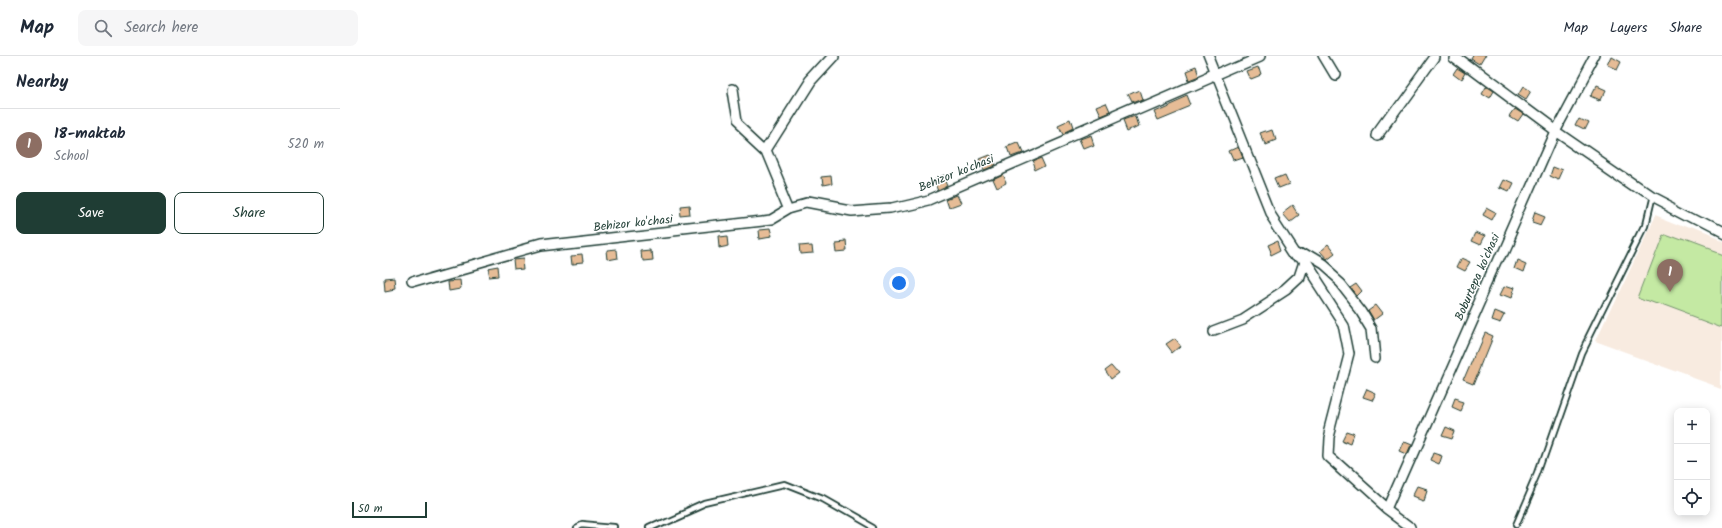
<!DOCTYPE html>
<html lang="en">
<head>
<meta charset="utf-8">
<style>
  body { margin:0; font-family:Kalam,sans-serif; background:#f6f6f7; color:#1f2937 }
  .controls { position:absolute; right:12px; bottom:12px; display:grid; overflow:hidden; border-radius:8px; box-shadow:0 2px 10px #0003 }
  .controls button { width:36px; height:36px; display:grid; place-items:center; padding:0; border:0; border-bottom:1px solid #e0e1e3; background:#fff; color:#1f2937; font:20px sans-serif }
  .scale { position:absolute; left:12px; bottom:10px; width:75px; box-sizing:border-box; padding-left:4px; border:2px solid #1f3d34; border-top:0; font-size:11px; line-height:14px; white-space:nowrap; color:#1f3d34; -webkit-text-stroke:3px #fff; paint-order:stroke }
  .you { position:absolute; left:559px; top:227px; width:14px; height:14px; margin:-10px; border:3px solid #fff; border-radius:50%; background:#1a73e8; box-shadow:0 0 0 6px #1a73e833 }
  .badge { display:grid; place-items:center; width:26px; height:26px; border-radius:50%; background:#1f3d34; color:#fff; font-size:13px; font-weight:700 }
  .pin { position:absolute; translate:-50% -33px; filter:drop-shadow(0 1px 2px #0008) }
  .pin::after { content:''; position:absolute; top:21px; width:14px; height:12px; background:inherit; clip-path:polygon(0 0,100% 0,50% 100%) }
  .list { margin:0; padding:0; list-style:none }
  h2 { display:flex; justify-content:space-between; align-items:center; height:52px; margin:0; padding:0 16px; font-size:17px }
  h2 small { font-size:13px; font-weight:400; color:#747a83 }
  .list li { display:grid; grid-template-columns:26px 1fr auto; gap:12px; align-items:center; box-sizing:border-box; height:72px; padding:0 16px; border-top:1px solid #e0e1e3 }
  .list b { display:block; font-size:15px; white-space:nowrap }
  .list p { margin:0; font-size:13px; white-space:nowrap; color:#747a83 }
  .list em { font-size:13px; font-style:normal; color:#747a83 }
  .actions { display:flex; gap:8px; padding:12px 16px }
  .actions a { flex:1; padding:9px 0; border:1px solid #1f3d34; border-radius:8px; text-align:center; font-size:14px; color:#1f3d34 }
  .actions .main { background:#1f3d34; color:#fff }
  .icon { flex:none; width:22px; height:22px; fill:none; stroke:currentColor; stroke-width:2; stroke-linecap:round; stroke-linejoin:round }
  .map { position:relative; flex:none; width:1382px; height:472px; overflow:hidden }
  header { display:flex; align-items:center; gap:24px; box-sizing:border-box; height:56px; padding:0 20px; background:#fff; border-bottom:1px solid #e0e1e3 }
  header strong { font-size:19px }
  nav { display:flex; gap:22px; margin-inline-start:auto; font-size:14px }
  .search { width:280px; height:36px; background:#f6f6f7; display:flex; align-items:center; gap:10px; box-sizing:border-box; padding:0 14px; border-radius:8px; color:#747a83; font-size:15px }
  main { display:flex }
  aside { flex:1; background:#fff }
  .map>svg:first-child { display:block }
</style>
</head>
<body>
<header>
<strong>Map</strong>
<div class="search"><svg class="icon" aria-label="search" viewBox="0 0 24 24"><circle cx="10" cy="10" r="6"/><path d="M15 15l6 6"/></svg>Search here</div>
<nav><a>Map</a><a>Layers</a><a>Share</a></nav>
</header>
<main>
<aside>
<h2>Nearby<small></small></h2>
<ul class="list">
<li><span class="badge" style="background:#8d6e63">1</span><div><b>18-maktab</b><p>School</p></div><em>520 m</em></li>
</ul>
<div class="actions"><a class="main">Save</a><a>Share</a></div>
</aside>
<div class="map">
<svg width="1382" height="472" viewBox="0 0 1382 472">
  <rect width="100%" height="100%" fill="#fff"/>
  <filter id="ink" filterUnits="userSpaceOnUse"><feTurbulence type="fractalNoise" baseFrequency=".025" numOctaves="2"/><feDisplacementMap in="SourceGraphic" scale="8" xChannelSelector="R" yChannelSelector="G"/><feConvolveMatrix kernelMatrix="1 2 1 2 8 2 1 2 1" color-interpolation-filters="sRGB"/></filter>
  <g filter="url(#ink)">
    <path fill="#f8ebe0" d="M 1315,159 L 1382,186 L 1382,332 L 1255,286 Z"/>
    <path fill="#c4e9a3" stroke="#72936c" d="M 1323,177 L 1382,199 L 1382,271 L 1299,240 Z"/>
    <path fill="#e6bc96" stroke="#1f3d34" d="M 1135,0 L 1146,0 L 1140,10 L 1132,5 Z
      M 1271,1 L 1280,6 L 1276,14 L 1267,10 Z
      M 918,10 L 921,19 L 911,23 L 907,14 Z
      M 853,12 L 856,21 L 846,25 L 843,16 Z
      M 1119,12 L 1127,17 L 1123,24 L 1115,18 Z
      M 1145,31 L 1153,36 L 1149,43 L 1141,38 Z
      M 1183,31 L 1191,36 L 1186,44 L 1178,39 Z
      M 1254,33 L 1263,37 L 1259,45 L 1250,41 Z
      M 800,35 L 803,44 L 793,48 L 789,40 Z
      M 847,39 L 851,49 L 817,63 L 813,54 Z
      M 765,50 L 769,59 L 759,63 L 755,54 Z
      M 1176,54 L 1184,59 L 1179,66 L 1171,61 Z
      M 1240,60 L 1248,64 L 1244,72 L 1236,68 Z
      M 796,61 L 799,70 L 789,75 L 785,65 Z
      M 730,65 L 733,74 L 723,79 L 719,70 Z
      M 931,73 L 934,82 L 924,86 L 920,77 Z
      M 750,81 L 753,90 L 743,94 L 739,85 Z
      M 676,88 L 680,97 L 669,101 L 666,92 Z
      M 899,93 L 903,103 L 894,106 L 890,97 Z
      M 649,100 L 653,109 L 643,113 L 639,104 Z
      M 702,101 L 706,110 L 696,115 L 692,105 Z
      M 1214,112 L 1224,116 L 1220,125 L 1211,121 Z
      M 661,118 L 665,127 L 655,132 L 651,123 Z
      M 945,118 L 949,127 L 939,131 L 935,122 Z
      M 604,119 L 608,128 L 598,133 L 594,124 Z
      M 491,120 L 492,129 L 482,131 L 481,121 Z
      M 1163,124 L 1172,128 L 1168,136 L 1159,132 Z
      M 617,138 L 621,147 L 610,151 L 607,142 Z
      M 953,150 L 959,159 L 951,165 L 944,157 Z
      M 351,151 L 352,160 L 342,161 L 341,152 Z
      M 1147,151 L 1156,156 L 1152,164 L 1143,159 Z
      M 1195,157 L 1205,161 L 1201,169 L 1192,166 Z
      M 428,174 L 430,183 L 419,185 L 418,175 Z
      M 1135,176 L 1144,180 L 1140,188 L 1131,184 Z
      M 389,179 L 390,188 L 380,190 L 379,180 Z
      M 503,183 L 504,192 L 493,193 L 492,184 Z
      M 939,185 L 942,194 L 932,199 L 928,190 Z
      M 472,188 L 473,197 L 462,198 L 461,189 Z
      M 986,190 L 993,199 L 985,205 L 978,197 Z
      M 313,193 L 314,202 L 304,203 L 303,194 Z
      M 276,195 L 277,204 L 267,206 L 266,196 Z
      M 242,198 L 243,207 L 233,208 L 232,199 Z
      M 1176,202 L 1185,206 L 1182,215 L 1173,211 Z
      M 184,203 L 185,213 L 175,214 L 174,204 Z
      M 1121,203 L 1130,207 L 1125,215 L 1117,211 Z
      M 157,213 L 158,223 L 148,224 L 146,215 Z
      M 119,222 L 120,231 L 109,233 L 108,223 Z
      M 53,225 L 54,234 L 44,236 L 43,226 Z
      M 1016,225 L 1022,233 L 1017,238 L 1010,229 Z
      M 1164,231 L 1173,234 L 1170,243 L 1160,239 Z
      M 1035,248 L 1042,257 L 1034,263 L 1028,253 Z
      M 1154,253 L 1164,257 L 1160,265 L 1151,262 Z
      M 1144,277 L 1153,281 L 1134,328 L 1124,324 Z
      M 835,283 L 841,291 L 833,298 L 826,289 Z
      M 774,307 L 781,315 L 772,322 L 766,313 Z
      M 1026,335 L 1035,339 L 1031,347 L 1022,344 Z
      M 1116,342 L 1126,345 L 1122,354 L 1113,350 Z
      M 1104,371 L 1113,375 L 1110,383 L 1100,380 Z
      M 1006,376 L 1015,379 L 1012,388 L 1002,384 Z
      M 1063,386 L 1070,389 L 1066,398 L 1059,395 Z
      M 1093,397 L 1102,400 L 1099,409 L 1090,405 Z
      M 1078,432 L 1087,435 L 1084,444 L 1074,440 Z"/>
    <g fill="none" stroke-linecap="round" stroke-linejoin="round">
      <defs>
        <path id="lane" d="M 1177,468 L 1199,417 L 1241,297 L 1304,170 L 1311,141
          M 235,472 L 241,469 L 276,472
          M 308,472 L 364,447 L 445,428 L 483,443 L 534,472"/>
        <path id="street" d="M 868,0 L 931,157 L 1003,268 L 1009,298 L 988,379 L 987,399 L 1048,454 L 1072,472
          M 983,0 L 995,20
          M 1114,0 L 1215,75 L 1311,141 L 1382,178
          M 392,34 L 397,67 L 426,94 L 450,152
          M 1037,79 L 1094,0
          M 426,94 L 469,26 L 493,0
          M 957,195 L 982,210 L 1000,226 L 1021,253 L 1032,271 L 1035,303
          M 71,227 L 200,190 L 430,164 L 450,152 L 468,147 L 510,155 L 551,152 L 589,143 L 920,0
          M 874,274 L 903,263 L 946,235 L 959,223 L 964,208
          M 1048,454 L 1215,75 L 1255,0"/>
      </defs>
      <use href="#lane" stroke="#1f3d34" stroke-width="8"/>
      <use href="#street" stroke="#1f3d34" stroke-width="12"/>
      <use href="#lane" stroke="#fff" stroke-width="4.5"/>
      <use href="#street" stroke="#fff" stroke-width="9"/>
    </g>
  </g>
  <g text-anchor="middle" stroke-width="3" stroke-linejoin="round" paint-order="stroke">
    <g font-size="12" fill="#1f3d34" stroke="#fff">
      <text transform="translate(616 117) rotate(-22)" y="4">Behizor ko'chasi</text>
      <text transform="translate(293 167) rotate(-6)" y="4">Behizor ko'chasi</text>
      <text transform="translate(1137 221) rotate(-66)" y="4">Boburtepa ko'chasi</text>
    </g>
  </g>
</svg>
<div class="controls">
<button>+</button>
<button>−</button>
<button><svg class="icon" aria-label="locate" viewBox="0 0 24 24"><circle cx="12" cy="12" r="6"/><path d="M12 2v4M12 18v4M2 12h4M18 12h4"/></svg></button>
</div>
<div class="scale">50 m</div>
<div class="you"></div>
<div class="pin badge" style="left:1330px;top:236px;background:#8d6e63">1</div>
</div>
</main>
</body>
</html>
